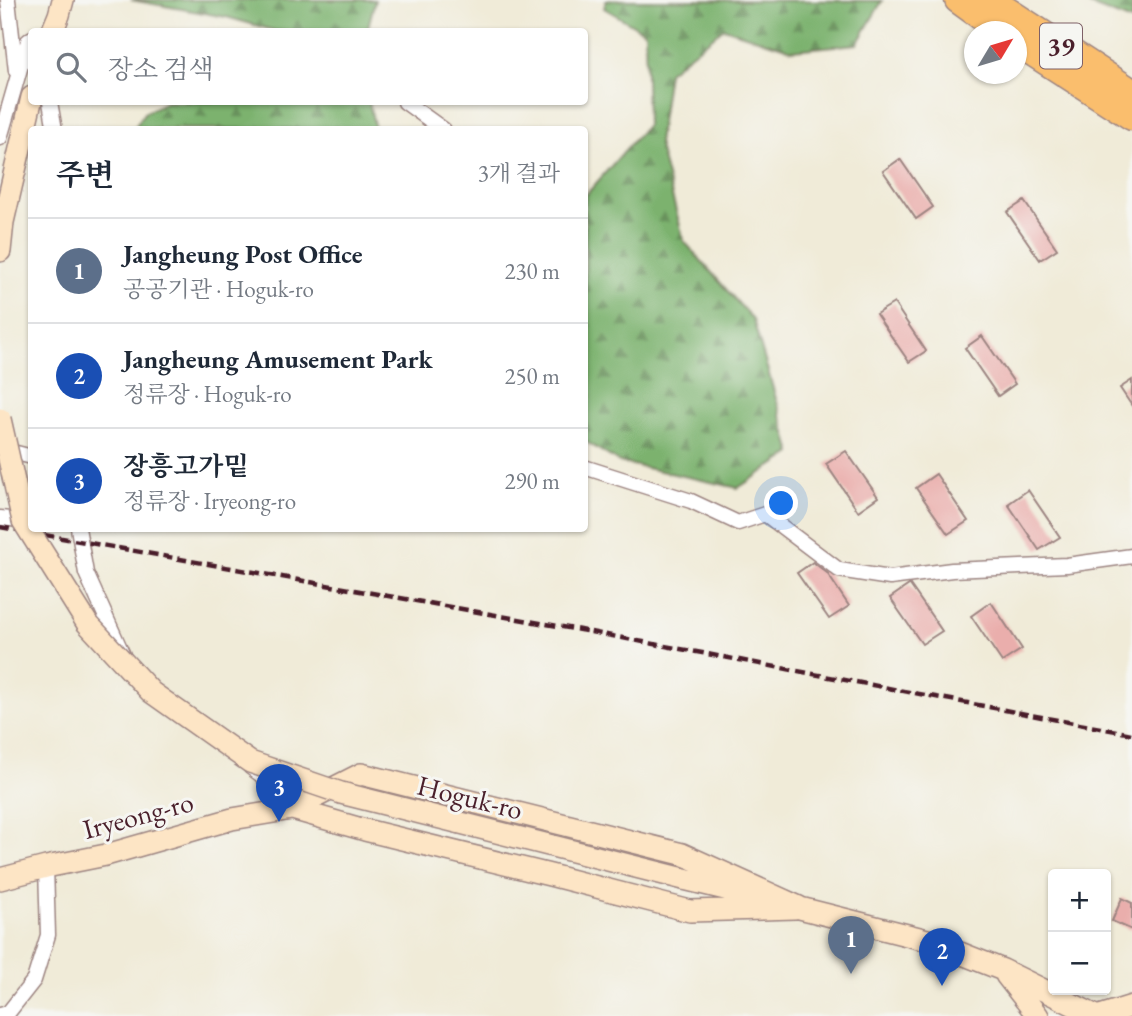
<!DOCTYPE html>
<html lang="ko">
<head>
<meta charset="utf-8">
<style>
  body { margin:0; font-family:"EB Garamond","Noto Serif KR",serif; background:#f2f2f3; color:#1f2937 }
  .controls { position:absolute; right:21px; bottom:21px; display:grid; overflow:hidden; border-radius:7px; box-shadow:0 2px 5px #0004 }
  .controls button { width:63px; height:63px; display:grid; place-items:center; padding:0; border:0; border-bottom:2px solid #e0e1e3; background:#fff; color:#1f2937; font:35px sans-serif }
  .compass { position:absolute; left:964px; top:21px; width:63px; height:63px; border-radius:50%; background:#fff; box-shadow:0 2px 5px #0004; rotate:52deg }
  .you { position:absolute; left:782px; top:504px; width:24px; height:24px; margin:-18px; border:5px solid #fff; border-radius:50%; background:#1a73e8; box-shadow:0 0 0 10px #1a73e833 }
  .badge { display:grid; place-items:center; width:46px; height:46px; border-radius:50%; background:#7c3aed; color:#fff; font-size:23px; font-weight:700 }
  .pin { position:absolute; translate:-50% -58px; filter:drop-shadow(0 2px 4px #0008) }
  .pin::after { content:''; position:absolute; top:37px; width:24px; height:21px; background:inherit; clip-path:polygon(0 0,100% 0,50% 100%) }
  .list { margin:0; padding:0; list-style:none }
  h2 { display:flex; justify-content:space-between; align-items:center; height:91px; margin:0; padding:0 28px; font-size:30px }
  h2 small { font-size:23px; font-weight:400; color:#747a83 }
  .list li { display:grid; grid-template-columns:46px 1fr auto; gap:21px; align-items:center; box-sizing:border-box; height:105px; padding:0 28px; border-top:2px solid #e0e1e3 }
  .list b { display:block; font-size:26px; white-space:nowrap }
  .list p { margin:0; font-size:23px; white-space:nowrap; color:#747a83 }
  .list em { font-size:23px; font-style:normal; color:#747a83 }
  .icon { flex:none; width:38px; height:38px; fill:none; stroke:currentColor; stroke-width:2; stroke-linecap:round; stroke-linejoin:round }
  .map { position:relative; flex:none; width:1132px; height:1016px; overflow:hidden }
  .search { position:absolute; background:#fff; box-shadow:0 2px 5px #0004; left:28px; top:28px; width:560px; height:77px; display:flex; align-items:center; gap:18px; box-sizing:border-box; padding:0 24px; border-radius:7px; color:#747a83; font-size:26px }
  .panel { position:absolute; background:#fff; box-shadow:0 2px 5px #0004; left:28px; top:126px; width:560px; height:406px; border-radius:7px }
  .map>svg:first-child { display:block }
</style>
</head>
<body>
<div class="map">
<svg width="1132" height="1016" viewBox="0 0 1132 1016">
  <defs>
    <pattern id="forest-firs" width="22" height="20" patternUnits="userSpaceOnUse" patternTransform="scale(1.75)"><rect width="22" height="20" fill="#7cb26e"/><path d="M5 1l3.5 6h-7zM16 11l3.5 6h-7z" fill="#68905b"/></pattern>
  </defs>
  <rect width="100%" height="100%" fill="#f6f6f2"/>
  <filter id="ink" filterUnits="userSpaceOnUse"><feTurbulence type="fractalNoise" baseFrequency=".0143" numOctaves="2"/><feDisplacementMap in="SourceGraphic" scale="14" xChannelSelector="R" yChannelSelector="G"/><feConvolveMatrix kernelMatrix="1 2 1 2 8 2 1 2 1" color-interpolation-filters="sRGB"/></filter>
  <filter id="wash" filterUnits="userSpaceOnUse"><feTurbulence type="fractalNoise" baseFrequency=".00686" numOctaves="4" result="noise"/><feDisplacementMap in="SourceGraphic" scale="28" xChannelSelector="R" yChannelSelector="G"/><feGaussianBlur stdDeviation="1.57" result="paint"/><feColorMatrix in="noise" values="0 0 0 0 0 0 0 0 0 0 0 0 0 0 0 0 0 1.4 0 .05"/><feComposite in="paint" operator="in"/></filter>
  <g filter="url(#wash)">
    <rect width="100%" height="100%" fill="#f0ebd8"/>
    <path fill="url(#forest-firs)" stroke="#63684c" stroke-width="2" d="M 131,0 L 375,0 L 367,31 L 276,31 L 226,17 Z
      M 606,0 L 882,1 L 857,44 L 792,50 L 724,28 L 668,72 L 658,143 L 684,241 L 753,320 L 792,453 L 738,488 L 619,462 L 585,441 L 585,196 L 647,125 L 645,32 L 604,8 Z
      M 1077,0 L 1132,0 L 1132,21 Z
      M 166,102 L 369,102 L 375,129 L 134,129 L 144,113 Z"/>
    <g id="blocks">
      <path fill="#eaaeac" d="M 900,159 L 933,207 L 916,219 L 883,171 Z
        M 1024,201 L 1057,249 L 1040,260 L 1007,212 Z
        M 894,303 L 926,351 L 909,362 L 876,314 Z
        M 982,336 L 1015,384 L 998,396 L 965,348 Z
        M 1132,380 L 1132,406 L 1120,388 Z
        M 846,451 L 878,497 L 858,511 L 826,464 Z
        M 936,474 L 968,521 L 948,534 L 916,488 Z
        M 1028,490 L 1060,537 L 1039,550 L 1008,504 Z
        M 813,562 L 827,573 L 849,606 L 829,619 L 797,573 Z
        M 909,585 L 910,585 L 942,631 L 922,644 L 890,598 Z
        M 991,602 L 1022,649 L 1002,662 L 971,616 Z
        M 1122,898 L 1132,903 L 1132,930 L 1112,921 Z"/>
    </g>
  </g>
  <g filter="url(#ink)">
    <use href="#blocks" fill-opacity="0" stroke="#9d8582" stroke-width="2"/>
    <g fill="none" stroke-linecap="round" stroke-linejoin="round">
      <defs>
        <path id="street" d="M 8,0 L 16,71
          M 50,102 L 55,130
          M 405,102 L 444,130
          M 0,138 L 28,41 L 32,38
          M 1,449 L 32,457
          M 584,467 L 691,501 L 738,523 L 765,514 L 839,570 L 890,578 L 952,570 L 1067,565 L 1132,556
          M 0,518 L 30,521
          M 78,528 L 86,573 L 123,655
          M 250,767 L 261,775 L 292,809
          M 0,1015 L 8,1013 L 34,980 L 48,935 L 46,867"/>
        <path id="secondary" d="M 52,32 L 59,15 L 63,0
          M 0,251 L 3,222 L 32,97
          M 292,809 L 365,830 L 550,875 L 690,911 L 795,908
          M 0,879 L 46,867 L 106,855 L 232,819 L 292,809 L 361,774 L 682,854 L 799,907
          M 684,879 L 750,895
          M 788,905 L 927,940 L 1003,970 L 1096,1016
          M 1006,975 L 1038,1016
          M 1100,1016 L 1132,1006"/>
        <path id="highway" d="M 958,0 L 1002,32
          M 991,0 L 1132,92
          M 1016,42 L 1132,117"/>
      </defs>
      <use href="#street" stroke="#9d8582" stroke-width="17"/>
      <use href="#secondary" stroke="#9d8582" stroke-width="24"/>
      <use href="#highway" stroke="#9d8582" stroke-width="29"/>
      <use href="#street" stroke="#fff" stroke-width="14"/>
      <use href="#secondary" stroke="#fde5c5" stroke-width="21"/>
      <use href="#highway" stroke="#fabe6d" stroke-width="26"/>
      <path stroke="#4a1f2b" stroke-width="4.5" stroke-dasharray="10 5" stroke-linecap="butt" d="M 0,527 L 580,630 L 1132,734"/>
      <defs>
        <path id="secondary-bridge" d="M 0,419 L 23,521 L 87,623 L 151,692 L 250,762 L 341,793 L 684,879"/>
      </defs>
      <use href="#secondary-bridge" stroke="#9d8582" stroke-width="24" stroke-linecap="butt"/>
      <use href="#secondary-bridge" stroke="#fde5c5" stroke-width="21"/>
    </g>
  </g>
  <g text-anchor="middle" stroke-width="6" stroke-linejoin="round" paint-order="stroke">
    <rect fill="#f6f6f2" stroke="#7e6067" stroke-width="2" x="1040" y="23.5" width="42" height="45" rx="5"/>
    <g font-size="26" font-weight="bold" fill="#4a1f2b">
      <text x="1061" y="55">39</text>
    </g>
    <g font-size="28" fill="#4a1f2b" stroke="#f6f6f2">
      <text transform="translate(470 797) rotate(14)" y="10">Hoguk-ro</text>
      <text transform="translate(138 815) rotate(-15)" y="10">Iryeong-ro</text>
    </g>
  </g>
</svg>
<div class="controls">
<button>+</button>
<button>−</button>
</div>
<svg class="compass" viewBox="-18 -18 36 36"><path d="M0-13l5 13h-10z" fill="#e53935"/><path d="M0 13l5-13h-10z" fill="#747a83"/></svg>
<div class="you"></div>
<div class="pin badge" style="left:851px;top:974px;background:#5c6f8a">1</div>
<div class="pin badge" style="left:942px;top:986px;background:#1a4fb4">2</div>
<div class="pin badge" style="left:279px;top:822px;background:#1a4fb4">3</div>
<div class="search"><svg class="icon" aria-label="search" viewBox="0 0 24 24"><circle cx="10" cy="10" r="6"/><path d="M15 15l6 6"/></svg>장소 검색</div>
<section class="panel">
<h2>주변<small>3개 결과</small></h2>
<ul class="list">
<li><span class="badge" style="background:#5c6f8a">1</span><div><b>Jangheung Post Office</b><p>공공기관 · Hoguk-ro</p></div><em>230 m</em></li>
<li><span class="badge" style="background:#1a4fb4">2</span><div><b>Jangheung Amusement Park</b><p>정류장 · Hoguk-ro</p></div><em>250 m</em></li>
<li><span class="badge" style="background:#1a4fb4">3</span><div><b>장흥고가밑</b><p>정류장 · Iryeong-ro</p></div><em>290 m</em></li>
</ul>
</section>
</div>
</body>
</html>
